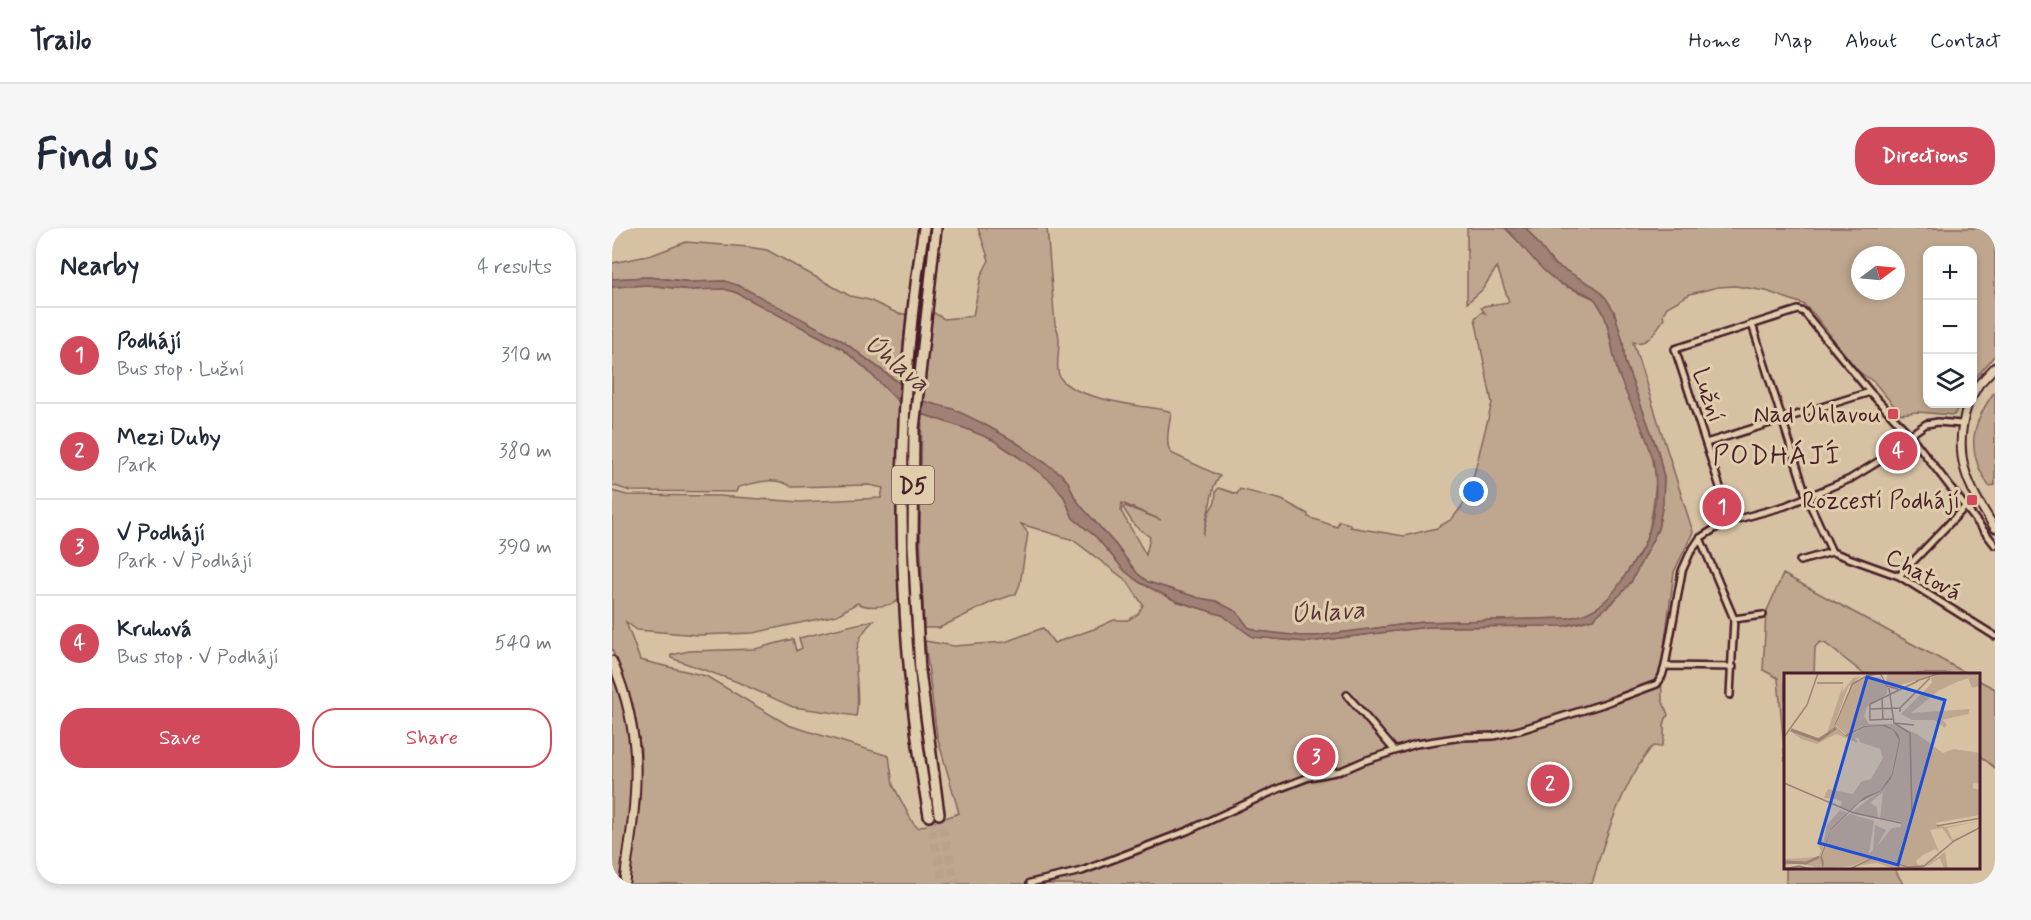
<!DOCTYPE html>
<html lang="en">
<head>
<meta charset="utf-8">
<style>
  body { margin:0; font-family:Mynerve,sans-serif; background:#f6f6f7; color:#1f2937 }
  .controls { position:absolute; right:18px; top:18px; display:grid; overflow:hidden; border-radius:12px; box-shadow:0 3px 9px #0003 }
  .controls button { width:54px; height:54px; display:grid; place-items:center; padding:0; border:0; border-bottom:2px solid #e0e1e3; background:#fff; color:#1f2937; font:30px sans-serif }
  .compass { position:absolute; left:1239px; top:18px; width:54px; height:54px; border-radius:50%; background:#fff; box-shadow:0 3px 9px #0003; rotate:74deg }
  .you { position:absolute; left:862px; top:264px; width:21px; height:21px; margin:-15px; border:4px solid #fff; border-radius:50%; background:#1a73e8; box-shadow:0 0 0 9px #1a73e833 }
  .badge { display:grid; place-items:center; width:39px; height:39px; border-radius:50%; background:#d1495b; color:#fff; font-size:20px; font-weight:700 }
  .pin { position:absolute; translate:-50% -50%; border:3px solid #fff; box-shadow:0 2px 6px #0006 }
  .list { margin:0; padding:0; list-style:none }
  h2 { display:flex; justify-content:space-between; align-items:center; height:78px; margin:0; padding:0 24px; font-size:26px }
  h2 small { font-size:20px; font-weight:400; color:#747a83 }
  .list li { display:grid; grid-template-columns:39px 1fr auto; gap:18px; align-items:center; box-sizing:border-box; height:96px; padding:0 24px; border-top:2px solid #e0e1e3 }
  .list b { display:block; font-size:22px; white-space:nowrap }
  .list p { margin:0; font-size:20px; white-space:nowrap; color:#747a83 }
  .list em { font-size:20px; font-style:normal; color:#747a83 }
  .actions { display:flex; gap:12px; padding:18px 24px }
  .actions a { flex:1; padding:14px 0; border:2px solid #d1495b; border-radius:24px; text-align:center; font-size:21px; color:#d1495b }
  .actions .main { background:#d1495b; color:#fff }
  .icon { flex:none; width:33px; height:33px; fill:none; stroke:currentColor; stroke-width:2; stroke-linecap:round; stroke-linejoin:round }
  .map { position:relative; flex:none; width:1383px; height:656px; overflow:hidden; border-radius:24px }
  header { display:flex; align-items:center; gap:36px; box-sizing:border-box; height:84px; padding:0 30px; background:#fff; border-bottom:2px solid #e0e1e3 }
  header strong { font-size:28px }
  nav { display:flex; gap:33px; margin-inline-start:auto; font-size:21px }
  .intro { display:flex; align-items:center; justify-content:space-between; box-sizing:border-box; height:144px; padding:0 36px }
  h1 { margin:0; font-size:42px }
  .button { padding:15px 27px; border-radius:24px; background:#d1495b; color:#fff; font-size:21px; font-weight:700 }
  main { display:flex; gap:36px; padding:0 36px }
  aside { flex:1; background:#fff; border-radius:24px; box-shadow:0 3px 9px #0003 }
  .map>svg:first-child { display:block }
</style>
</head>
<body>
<header>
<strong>Trailo</strong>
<nav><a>Home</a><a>Map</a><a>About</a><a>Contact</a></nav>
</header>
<div class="intro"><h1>Find us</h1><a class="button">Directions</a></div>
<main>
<aside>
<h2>Nearby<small>4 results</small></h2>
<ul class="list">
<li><span class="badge">1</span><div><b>Podhájí</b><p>Bus stop · Lužní</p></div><em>310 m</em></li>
<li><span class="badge">2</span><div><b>Mezi Duby</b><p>Park</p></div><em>380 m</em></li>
<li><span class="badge">3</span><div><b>V Podhájí</b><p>Park · V Podhájí</p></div><em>390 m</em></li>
<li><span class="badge">4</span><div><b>Kruhová</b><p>Bus stop · V Podhájí</p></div><em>540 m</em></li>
</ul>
<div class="actions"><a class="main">Save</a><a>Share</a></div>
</aside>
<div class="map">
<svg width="1383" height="656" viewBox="0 0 1383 656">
  <rect width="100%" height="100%" fill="#d6c2a3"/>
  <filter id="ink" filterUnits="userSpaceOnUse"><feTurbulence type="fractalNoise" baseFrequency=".0167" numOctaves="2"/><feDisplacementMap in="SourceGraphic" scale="12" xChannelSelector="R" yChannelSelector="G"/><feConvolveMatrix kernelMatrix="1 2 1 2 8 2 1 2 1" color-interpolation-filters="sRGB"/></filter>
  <g filter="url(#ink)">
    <path fill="#bfa78f" stroke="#84635d" stroke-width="1.5" fill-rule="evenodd" d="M 366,0 L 435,0 L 443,97 C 453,112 440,138 449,151 C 460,167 508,175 527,178 C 538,180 549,180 559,184 C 558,196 552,215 559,225 L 608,248 L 602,258 L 591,307 L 597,284 L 603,274 L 604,263 L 607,260 L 625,266 L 628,261 L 670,272 L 696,286 L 696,289 L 725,299 L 727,293 L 738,296 L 738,299 L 792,308 L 825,300 L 840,291 L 850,278 L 859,258 L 880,175 L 863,90 L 870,84 L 873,85 L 869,80 L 872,78 L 897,74 L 885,39 L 870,62 L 855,75 L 855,0 L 893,0 L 949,56 L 983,71 L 993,88 L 1006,145 L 1037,215 L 1042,234 L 1044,252 L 1041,279 L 1037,303 L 1031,319 L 1003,364 L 986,379 L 971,387 L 956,390 L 811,394 L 703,408 L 689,408 L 645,403 L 636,399 L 625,384 L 604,373 L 587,370 L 536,354 L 525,345 L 503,316 L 470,280 L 463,270 L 456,254 L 449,246 L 402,213 L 311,173 L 319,83 L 332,91 L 361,88 L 369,48 L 377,32 ZM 510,275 L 549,292 L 513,278 L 511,280 L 523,298 L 538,309 L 534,327 L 509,283 Z
      M 914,0 L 1383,0 L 1383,127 L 1361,153 L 1360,22 L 1316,22 L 1316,176 L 1348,176 L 1342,187 L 1305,184 L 1289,186 L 1262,154 L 1246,143 L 1202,86 L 1191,76 L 1154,63 L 1123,58 L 1106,59 L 1078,66 L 1055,79 L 1051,86 L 1052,91 C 1044,102 1036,118 1021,114 L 1081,304 L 1062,344 L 1049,443 L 1050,471 L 1056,487 C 1048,497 1056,510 1049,519 L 1042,518 L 1038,521 C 1010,558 992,611 980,656 L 17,656 L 28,575 L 29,522 L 21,476 L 0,421 L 0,263 L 15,267 L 108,268 L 188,274 L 269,270 L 271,260 L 257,257 L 180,259 C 163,247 145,255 126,259 L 124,264 L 18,263 L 0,257 L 0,59 L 36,57 L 80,62 L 112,60 L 125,65 L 229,120 L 253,140 L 287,174 L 284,282 L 287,372 C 277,379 256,381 245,375 L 225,387 L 141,405 L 86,407 L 25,402 L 14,394 L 28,432 L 94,448 L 176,497 L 277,528 L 281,557 L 301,595 L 306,600 L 347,585 L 325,508 L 313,413 L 342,418 L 393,414 L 431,400 L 442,415 L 482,401 L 502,392 L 516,392 L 526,386 L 531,377 L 515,353 L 461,312 L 409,296 L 416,305 L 408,356 L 404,366 L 380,374 L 327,400 L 312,400 L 308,300 L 310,186 L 355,201 L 381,212 L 428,244 L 440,254 L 452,269 L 461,290 L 484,309 L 513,343 L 527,354 L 564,373 L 610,387 L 641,409 L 696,414 L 816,399 L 952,398 L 970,394 L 981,390 L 1000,375 L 1019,354 L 1046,301 L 1051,275 L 1052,250 L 1046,223 L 1013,134 L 1011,114 L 1002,83 L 983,59 L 942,36 ZM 1248,27 L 1284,27 L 1284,63 L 1248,63 Z
      M 74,14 L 136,19 L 155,22 L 238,68 L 257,72 L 287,86 L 294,86 L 288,155 L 229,112 L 113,53 L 81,54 L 36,49 L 0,51 L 0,35 L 40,27 Z
      M 1383,163 L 1383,257 L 1377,258 C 1353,222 1359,196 1383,163 Z
      M 1171,346 L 1356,446 L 1252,446 L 1214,416 L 1208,414 L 1203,419 L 1202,446 L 1173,446 L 1173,533 L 1166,450 L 1151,442 L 1154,385 Z
      M 262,392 C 257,397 250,404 248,411 C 238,436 250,463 244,488 L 181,479 L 123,453 L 59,430 L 59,427 L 77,423 L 143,421 L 181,411 L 184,423 L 190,420 L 187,410 Z
      M 0,446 C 7,467 14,487 18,509 C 26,557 14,608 6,656 L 0,656 Z
      M 1366,452 L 1383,461 L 1383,540 L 1367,527 Z
      M 1174,640 L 1282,640 L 1291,656 L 1174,656 Z"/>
    <path fill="#9f8174" stroke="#7d5a57" stroke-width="1.5" d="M 893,0 L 914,0 L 942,36 L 983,59 L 994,70 L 1002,83 L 1011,114 L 1013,134 L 1046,223 L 1052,250 L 1051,275 L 1046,301 L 1019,354 L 1009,366 L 981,391 L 952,398 L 816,399 L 696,414 L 641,409 L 610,387 L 564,373 L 527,354 L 513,343 L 484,309 L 461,290 L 452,269 L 440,254 L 404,227 L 381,212 L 355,201 L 310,186 L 287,174 L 253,140 L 229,120 L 125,65 L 112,61 L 80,62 L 35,57 L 0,59 L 0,51 L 36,49 L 80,54 L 113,53 L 128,58 L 229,112 L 311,173 L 341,181 L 372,196 L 402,213 L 449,246 L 456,254 L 463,270 L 470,279 L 503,316 L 525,345 L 536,354 L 587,370 L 604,373 L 625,384 L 636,399 L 645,403 L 689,408 L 703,408 L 811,394 L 956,390 C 967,388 977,385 986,379 C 999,370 1007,358 1015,344 C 1021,335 1028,327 1032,317 C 1043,292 1047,258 1041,232 C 1034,202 1017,176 1007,147 C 998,123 1001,95 984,73 C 976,63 959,62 948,55 C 926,42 912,17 893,0 Z"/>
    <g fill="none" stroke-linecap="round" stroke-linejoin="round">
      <path stroke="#baa18b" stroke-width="9" stroke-dasharray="9 4.5" stroke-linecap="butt" d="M 327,586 L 344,656
        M 317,588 L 332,656"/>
      <defs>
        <path id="minor" d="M 1140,96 L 1195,270 L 1220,324 L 1188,333
          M 1094,215 L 1258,164
          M 1119,293 L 1063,121 L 1186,82 L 1192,84 L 1258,164 L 1298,207 L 1383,317
          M 1088,310 L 1122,391 L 1118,467
          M 1220,324 L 1287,348 L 1383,408
          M 1287,348 L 1352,280
          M 1122,391 L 1151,387
          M 1053,438 L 1121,439
          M 735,467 L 783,523
          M 418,655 L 470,643 L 575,603 L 666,561 L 697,549 L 729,543 L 752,533 L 804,516 L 850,509 L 882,508 L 908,502 L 991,476 L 1045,456 L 1050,448 L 1053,438 L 1070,343 L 1078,325 L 1088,310 L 1112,295 L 1173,278 L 1238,251 L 1277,227 L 1298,207 L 1314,196 L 1326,194 L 1349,196"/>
        <path id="tertiary" d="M 1360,168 L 1367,156 L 1383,139
          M 1356,176 C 1339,227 1355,257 1383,300"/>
        <path id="secondary" d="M 0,433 C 35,513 24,573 12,656"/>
        <path id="motorway" d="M 312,0 C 281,194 283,395 317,588
          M 324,0 L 302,201 L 301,317 L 308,443 L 327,586"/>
      </defs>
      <use href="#minor" stroke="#4a1f2b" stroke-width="10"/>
      <use href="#tertiary" stroke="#4a1f2b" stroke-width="11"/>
      <use href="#secondary" stroke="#4a1f2b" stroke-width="12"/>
      <use href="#motorway" stroke="#4a1f2b" stroke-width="14"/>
      <use href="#minor" stroke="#dfcdab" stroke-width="5"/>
      <use href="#tertiary" stroke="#dfcdab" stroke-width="7"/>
      <use href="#secondary" stroke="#dfcdab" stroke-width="8"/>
      <use href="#motorway" stroke="#dfcdab" stroke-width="9"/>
    </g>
  </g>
  <g fill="#d1495b" stroke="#dfcdab" stroke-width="2">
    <rect x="1275" y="180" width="12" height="12" rx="3"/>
    <rect x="1354" y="266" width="12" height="12" rx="3"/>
  </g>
  <g text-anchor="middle" stroke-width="6" stroke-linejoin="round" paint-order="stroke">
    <rect fill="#dfcdab" stroke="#775351" stroke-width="1.5" x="280" y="238" width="42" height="38" rx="4.5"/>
    <g font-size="22" font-weight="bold" fill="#4a1f2b">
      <text x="301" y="265">D5</text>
    </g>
    <g font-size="24" fill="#4a1f2b" stroke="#dfcdab">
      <text transform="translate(1097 167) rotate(72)" y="8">Lužní</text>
      <text transform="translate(1312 346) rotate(29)" y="8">Chatová</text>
    </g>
    <g font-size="24" fill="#4a1f2b" stroke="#dfcdab" text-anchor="end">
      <text x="1269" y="194">Nad Úhlavou</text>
      <text x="1348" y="280">Rozcestí Podhájí</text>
    </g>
    <g font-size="26" font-style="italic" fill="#5b333a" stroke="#dfcdab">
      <text transform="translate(285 134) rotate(39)" y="9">Úhlava</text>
      <text transform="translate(715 383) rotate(-4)" y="9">Úhlava</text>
    </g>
    <g font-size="27" letter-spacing="1.5" fill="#4a1f2b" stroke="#dfcdab">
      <text x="1165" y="236">PODHÁJÍ</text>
    </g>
  </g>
  <g transform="translate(1172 445)">
    <rect width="196" height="196" fill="#d6c2a3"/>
    <path d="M 104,0 L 155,0 L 111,14 L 102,8 ZM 158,0 L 193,0 L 196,13 L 188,15 L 184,5 L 173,9 L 154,18 L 127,40 L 186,36 L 184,41 L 158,47 L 163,51 L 161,55 L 150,47 L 128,47 L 117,41 L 148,10 L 147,5 ZM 77,3 L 64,14 L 50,53 L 61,64 L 73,59 L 78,54 L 95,53 L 78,53 L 63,62 L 51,52 L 69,12 L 82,4 L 96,4 L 104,15 L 102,22 L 83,34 L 80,43 L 85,51 L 109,51 L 133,61 L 159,80 L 170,76 L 196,80 L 196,111 L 189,110 L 189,115 L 196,117 L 196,142 L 151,150 L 160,154 L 196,148 L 163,155 L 169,167 L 175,164 L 139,192 L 124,193 L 90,183 L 68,193 L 40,196 L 37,183 L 47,158 L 61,144 L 66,141 L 90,148 L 85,181 L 91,175 L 89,177 L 91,152 L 102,157 L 93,173 L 108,155 L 117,154 L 117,148 L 96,146 L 99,119 L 86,130 L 93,134 L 94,146 L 68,139 L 94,119 L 80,124 L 67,138 L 56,134 L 58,129 L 52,126 L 40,125 L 44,116 L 69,121 L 77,109 L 87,106 L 99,85 L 96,76 L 76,69 L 75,65 L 71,65 L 74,70 L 52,61 L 33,71 L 17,66 L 6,58 L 8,55 L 33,65 L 43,60 L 59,12 L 58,19 L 69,5 ZM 158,155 L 168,169 L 148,188 L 134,193 L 132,188 L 139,182 L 151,176 L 155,179 L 146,157 ZM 56,137 L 64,140 L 46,158 L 36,183 L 39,196 L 15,190 L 0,192 L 0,186 L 34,184 L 37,178 L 34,171 L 38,164 L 39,172 L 43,152 ZM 161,179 L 164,196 L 160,196 L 156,185 L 147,191 L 135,196 L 111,196 L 93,190 L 71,193 L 87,185 L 117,193 L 143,192 Z" fill="#bfa78f" fill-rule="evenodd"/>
    <path d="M 103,0 L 82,4 L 69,12 L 51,53 L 61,62 L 80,53 L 101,52 L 109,56 L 114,61 L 116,67 L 109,101 L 106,107 L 97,118 L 76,129 L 47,157 L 38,183 L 40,190 L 39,196 L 36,184 L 47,156 L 80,124 L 96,118 L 108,101 L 115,67 L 109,57 L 99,53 L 80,54 L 62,64 L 50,53 L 68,10 L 85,1 Z" fill="#9f8174"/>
    <path fill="none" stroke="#9f8174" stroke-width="3" d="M 7,57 L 35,67 L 52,55M 0,189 L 22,190 L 35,184"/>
    <path fill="none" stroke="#9e8173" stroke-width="1.5" d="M 96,0 L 103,13 L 114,16M 132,8 L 157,0M 33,10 L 59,10M 105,15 L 110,50 L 126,60 L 128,142M 98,25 L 99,46M 116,35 L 146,5M 86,36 L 116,35 L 116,39M 109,46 L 86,47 L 86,31 L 134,8M 110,50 L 130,52M 0,64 L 23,32 L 34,0M 0,110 L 70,140 L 117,150M 153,153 L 197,145M 0,196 L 15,193 L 27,196M 66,196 L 90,184 L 124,194 L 140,193 L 170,168 L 197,154"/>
    <path fill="#1d4ed8" fill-opacity="0.15" stroke="#1d4ed8" stroke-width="3" d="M 83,4 L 161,27 L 114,192 L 35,170 Z"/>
    <rect width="196" height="196" fill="none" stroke="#4a1f2b" stroke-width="3"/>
  </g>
</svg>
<div class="controls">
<button>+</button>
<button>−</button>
<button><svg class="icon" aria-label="layers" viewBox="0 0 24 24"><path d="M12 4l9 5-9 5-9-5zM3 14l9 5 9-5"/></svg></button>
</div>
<svg class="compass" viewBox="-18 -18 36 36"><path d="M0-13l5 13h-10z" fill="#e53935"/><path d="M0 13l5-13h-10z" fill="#747a83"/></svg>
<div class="you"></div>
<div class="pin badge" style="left:1110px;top:279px">1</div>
<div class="pin badge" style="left:938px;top:556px">2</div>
<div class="pin badge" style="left:704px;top:529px">3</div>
<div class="pin badge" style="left:1286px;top:223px">4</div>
</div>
</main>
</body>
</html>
